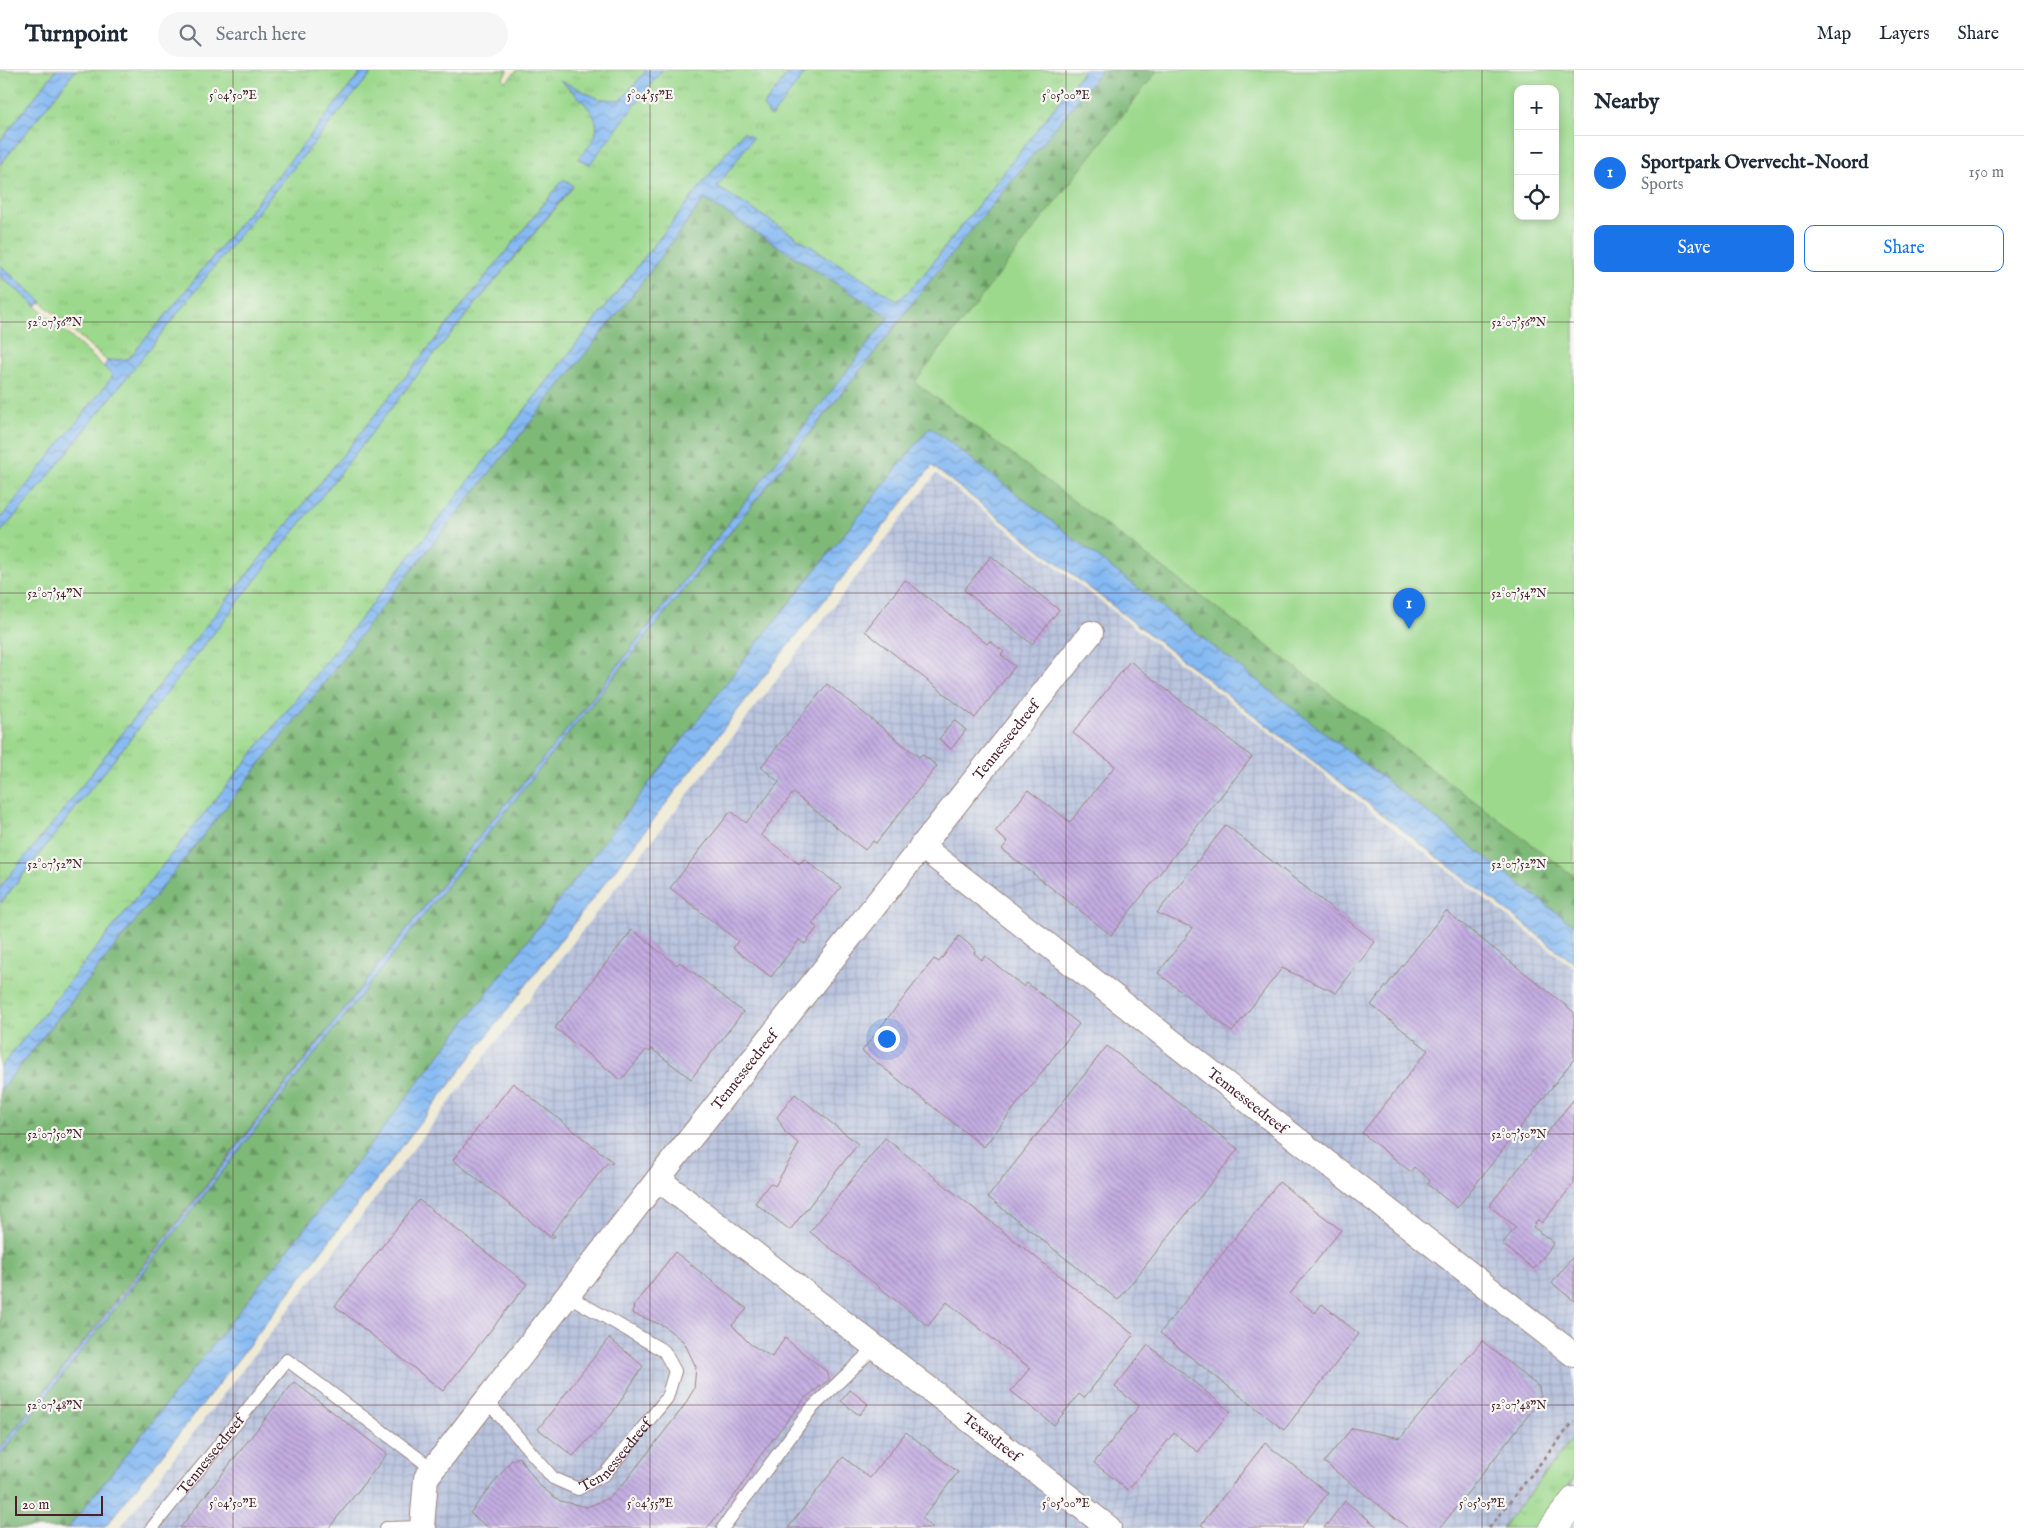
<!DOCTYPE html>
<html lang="en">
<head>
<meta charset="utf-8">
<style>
  body { margin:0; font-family:"IM FELL English",serif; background:#f6f6f7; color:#1f2937 }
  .controls { position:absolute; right:15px; top:15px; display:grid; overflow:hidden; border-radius:10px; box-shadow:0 2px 8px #0003 }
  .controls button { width:45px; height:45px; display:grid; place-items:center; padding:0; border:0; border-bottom:1px solid #e0e1e3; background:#fff; color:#1f2937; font:25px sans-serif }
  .scale { position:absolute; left:15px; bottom:12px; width:88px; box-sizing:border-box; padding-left:5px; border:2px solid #4a1f2b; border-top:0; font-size:14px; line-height:18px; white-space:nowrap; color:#4a1f2b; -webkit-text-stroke:4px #f6f6f2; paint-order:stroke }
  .you { position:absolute; left:886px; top:968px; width:18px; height:18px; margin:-12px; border:4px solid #fff; border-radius:50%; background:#1a73e8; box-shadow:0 0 0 8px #1a73e833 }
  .badge { display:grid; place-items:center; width:32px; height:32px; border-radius:50%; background:#1a73e8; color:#fff; font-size:16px; font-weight:700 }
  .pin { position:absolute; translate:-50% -41px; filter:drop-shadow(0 1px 2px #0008) }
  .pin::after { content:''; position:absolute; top:26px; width:18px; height:15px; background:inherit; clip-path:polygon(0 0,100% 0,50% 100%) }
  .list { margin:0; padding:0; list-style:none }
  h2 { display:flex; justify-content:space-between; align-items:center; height:65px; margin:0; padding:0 20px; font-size:21px }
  h2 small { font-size:16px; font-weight:400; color:#747a83 }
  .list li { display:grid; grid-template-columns:32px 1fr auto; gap:15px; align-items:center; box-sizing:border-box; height:75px; padding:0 20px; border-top:1px solid #e0e1e3 }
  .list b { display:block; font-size:19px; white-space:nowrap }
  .list p { margin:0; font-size:16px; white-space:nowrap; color:#747a83 }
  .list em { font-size:16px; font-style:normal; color:#747a83 }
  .actions { display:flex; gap:10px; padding:15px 20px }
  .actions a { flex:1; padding:11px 0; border:1px solid #1a73e8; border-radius:10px; text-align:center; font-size:18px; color:#1a73e8 }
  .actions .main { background:#1a73e8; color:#fff }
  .icon { flex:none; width:28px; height:28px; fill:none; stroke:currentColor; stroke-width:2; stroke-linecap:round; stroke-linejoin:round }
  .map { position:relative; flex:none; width:1574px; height:1458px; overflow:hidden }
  header { display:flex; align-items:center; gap:30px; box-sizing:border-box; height:70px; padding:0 25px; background:#fff; border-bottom:1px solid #e0e1e3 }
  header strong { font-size:24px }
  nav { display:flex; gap:28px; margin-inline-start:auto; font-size:18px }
  .search { width:350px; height:45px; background:#f6f6f7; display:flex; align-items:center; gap:12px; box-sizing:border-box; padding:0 18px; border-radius:28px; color:#747a83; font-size:19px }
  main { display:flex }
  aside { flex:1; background:#fff }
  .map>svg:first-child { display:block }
</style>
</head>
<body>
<header>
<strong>Turnpoint</strong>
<div class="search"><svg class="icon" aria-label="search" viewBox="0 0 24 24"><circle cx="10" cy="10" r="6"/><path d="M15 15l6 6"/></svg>Search here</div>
<nav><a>Map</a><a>Layers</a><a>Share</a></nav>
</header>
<main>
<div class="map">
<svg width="1574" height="1458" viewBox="0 0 1574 1458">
  <defs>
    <pattern id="industrial-grid" width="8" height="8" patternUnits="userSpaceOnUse" patternTransform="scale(1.25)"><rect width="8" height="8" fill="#b9c4de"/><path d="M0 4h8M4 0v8" fill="none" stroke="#a1a8bf"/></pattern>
    <pattern id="grass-tufts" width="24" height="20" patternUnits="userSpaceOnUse" patternTransform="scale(1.25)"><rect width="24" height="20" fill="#9dd98d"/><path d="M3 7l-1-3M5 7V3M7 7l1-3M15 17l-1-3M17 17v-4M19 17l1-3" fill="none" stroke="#89ba7a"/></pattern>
    <pattern id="forest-firs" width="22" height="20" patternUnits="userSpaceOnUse" patternTransform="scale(1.25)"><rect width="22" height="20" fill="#7eb978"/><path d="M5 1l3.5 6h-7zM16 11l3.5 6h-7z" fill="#699663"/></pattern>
    <pattern id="water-waves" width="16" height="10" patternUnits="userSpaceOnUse" patternTransform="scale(1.25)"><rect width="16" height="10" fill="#84b9f3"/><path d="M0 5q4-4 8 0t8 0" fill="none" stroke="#6e96c5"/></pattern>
    <pattern id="building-back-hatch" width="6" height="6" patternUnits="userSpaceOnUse" patternTransform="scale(1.25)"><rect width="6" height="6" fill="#c3ade2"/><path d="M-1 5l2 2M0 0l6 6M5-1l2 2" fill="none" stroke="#a08cb7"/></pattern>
  </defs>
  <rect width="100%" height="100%" fill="#f6f6f2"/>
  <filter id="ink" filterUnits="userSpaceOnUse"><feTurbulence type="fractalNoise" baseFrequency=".02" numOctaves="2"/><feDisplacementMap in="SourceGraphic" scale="10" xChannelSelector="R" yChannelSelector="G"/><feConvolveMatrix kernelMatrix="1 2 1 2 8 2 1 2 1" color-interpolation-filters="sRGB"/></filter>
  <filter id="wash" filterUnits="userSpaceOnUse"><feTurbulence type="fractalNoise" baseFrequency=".0096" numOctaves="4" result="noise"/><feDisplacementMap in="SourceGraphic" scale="20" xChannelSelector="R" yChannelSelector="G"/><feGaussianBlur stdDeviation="1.12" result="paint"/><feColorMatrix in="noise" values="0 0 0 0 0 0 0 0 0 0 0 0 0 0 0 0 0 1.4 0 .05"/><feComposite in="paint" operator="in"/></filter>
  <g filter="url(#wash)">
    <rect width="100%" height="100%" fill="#eeead4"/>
    <path fill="url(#industrial-grid)" d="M 936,404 L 1574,898 L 1574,1458 L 120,1458 Z"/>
    <path fill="url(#grass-tufts)" stroke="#747c5c" d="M 0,0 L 56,0 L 0,71 Z
      M 76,0 L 363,0 L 166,245 L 128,289 L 107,291 L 0,195 L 0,95 Z
      M 374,0 L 508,0 L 503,8 L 506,12 L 517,0 L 647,0 L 622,30 L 599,29 L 561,11 C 573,24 603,43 596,63 C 594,72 584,82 579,89 L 631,39 L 662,0 L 791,0 L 763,36 L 771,46 L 808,0 L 1084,0 L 924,204 L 908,222 L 897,231 L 717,117 L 752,68 L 743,62 L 362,547 L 0,998 L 0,834 L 430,289 L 573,117 L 564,109 L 193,572 L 57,748 L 0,817 L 0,463 L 35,423 L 276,119 Z
      M 0,206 L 36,236 L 114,306 L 0,449 Z
      M 1574,1367 L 1574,1409 L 1534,1458 L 1502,1458 Z"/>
    <path fill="url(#forest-firs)" stroke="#646c52" d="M 1102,0 L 1174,0 L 1574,778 L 1574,856 L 929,358 L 758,572 L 350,1101 L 68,1458 L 0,1458 L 0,1385 L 489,762 L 900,251 L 916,228 Z
      M 704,129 L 889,247 L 580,644 L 485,759 L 0,1378 L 0,1021 L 318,621 L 374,547 L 630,228 Z"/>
    <path fill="#9dd98d" stroke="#747c5c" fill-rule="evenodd" d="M 1158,0 L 1574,0 L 1574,806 L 915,312 ZM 1518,19 L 1555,19 L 1555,146 L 1518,146 Z"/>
    <path fill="url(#water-waves)" stroke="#676c8f" d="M 56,0 L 76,0 L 0,95 L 0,71 Z
      M 363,0 L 374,0 L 276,119 L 35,423 L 0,463 L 0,449 L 113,306 L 104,297 L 107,291 L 128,289 L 166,245 Z
      M 647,0 L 662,0 L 590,94 L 578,89 C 584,82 594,72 596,63 C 602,43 572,22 560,10 L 599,29 L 621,30 Z
      M 791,0 L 808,0 L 771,47 L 763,36 Z
      M 1084,0 L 1102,0 L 916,228 L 886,268 L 489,762 L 0,1385 L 0,1378 L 117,1231 L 485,759 L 580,644 L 889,247 L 704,129 L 630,228 L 374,547 L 318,621 L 0,1021 L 0,998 L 362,547 L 743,62 L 753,68 L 717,117 L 897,231 L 908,222 L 924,204 Z
      M 564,109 L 573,116 L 430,289 L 0,834 L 0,817 L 57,748 L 193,572 Z
      M 0,195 L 42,232 L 36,236 L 0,206 Z
      M 930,357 L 1574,856 L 1574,893 L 932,396 L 778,588 L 239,1288 L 104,1458 L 68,1458 L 350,1101 L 758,572 Z"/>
    <g id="blocks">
      <path fill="url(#building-back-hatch)" d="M 991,486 L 1059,540 L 1032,574 L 964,520 Z
        M 905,510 L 987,574 L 990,571 L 1004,582 L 1001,585 L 1015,596 L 975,648 L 865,561 Z
        M 1130,591 L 1252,687 L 1111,865 L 1002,779 L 1008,772 L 995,762 L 1028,720 L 1070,752 L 1115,696 L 1073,663 Z
        M 827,614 L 919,687 L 922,684 L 937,696 L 876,773 L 873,771 L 865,780 L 793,723 L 761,765 L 799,794 L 804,789 L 841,817 L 812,854 L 817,858 L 805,874 L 799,870 L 771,907 L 733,878 L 738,871 L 670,818 L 731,741 L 746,753 L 779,712 L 761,697 Z
        M 954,650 L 966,660 L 951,679 L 939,669 Z
        M 1226,755 L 1375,872 L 1336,923 L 1282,898 L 1232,962 L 1158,903 L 1193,858 L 1157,843 Z
        M 1446,841 L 1574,942 L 1574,989 L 1457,1138 L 1427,1114 L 1430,1110 L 1414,1097 L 1411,1102 L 1362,1063 L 1428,980 L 1371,935 Z
        M 632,860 L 677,895 L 680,892 L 743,942 L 691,1009 L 652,979 L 650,982 L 646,980 L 621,1010 L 555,958 Z
        M 959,866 L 976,880 L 974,883 L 982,890 L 985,886 L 1024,917 L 1027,913 L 1079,954 L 984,1077 L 862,981 L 934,889 L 939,892 Z
        M 1107,976 L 1238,1079 L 1118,1230 L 988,1127 Z
        M 513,1013 L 613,1092 L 612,1094 L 608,1092 L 551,1164 L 555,1166 L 553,1169 L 453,1090 Z
        M 795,1024 L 858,1074 L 790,1160 L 755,1133 L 770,1113 L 775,1116 L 799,1074 L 785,1062 L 777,1047 Z
        M 1574,1029 L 1574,1113 L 1542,1153 L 1538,1150 L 1533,1157 L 1554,1173 L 1534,1199 L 1502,1174 L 1516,1157 L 1489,1136 Z
        M 885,1068 L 1134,1265 L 1084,1328 L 1079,1324 L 1054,1355 L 1011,1321 L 1030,1298 L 989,1266 L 947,1232 L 928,1256 L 810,1162 Z
        M 1279,1112 L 1341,1160 L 1290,1224 L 1315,1243 L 1322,1234 L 1359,1264 L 1284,1360 L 1160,1263 Z
        M 419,1130 L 527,1214 L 443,1321 L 335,1236 Z
        M 675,1182 L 747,1239 L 732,1255 L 750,1274 L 772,1287 L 785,1268 L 827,1302 L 826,1303 L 830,1309 L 805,1328 L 759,1387 L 739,1420 L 707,1458 L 489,1458 L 470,1443 L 511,1391 L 519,1387 L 539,1415 L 560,1431 L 587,1437 L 607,1429 L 624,1413 L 682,1339 L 694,1319 L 696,1297 L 684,1272 L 664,1256 L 632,1243 L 634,1235 Z
        M 1572,1188 L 1574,1189 L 1574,1231 L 1552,1213 Z
        M 609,1268 L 643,1296 L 612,1344 L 573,1386 L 538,1359 Z
        M 1482,1271 L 1539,1317 L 1541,1329 L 1440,1458 L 1408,1458 L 1324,1392 L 1352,1358 L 1400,1368 Z
        M 1148,1275 L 1230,1341 L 1198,1382 L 1174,1363 L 1128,1420 L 1094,1393 L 1139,1336 L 1115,1317 Z
        M 294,1312 L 387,1384 L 329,1458 L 180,1458 Z
        M 850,1320 L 868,1334 L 859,1345 L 841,1331 Z
        M 906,1362 L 958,1402 L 922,1449 L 933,1458 L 788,1458 L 843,1387 L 870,1408 Z
        M 1265,1373 L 1328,1423 L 1301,1458 L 1206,1458 L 1201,1455 Z
        M 1345,1431 L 1379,1458 L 1324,1458 Z"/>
    </g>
  </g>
  <g filter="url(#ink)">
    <use href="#blocks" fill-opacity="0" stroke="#9c8480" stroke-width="1"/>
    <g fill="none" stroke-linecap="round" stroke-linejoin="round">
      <defs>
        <g id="lane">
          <path id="s1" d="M 487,1331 L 553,1408 L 578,1419 L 605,1404 L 667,1328 L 675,1301 L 664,1281 L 567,1225"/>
          <path id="s2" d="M 152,1458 L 287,1290 L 433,1399"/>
          <path d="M 386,1458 L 422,1457"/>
          <path d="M 723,1458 L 811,1339 L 875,1277"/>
        </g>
        <g id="street">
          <path id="s3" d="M 921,776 L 1574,1285"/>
          <path id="s4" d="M 658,1109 L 1109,1458"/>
          <path id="s5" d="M 424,1458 L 422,1457 L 426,1408 L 658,1109 L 1091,563"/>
        </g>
        <path id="secondary" d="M 1553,1458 L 1574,1431"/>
      </defs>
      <use href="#lane" stroke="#9c8480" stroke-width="14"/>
      <use href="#street" stroke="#9c8480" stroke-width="26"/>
      <use href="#secondary" stroke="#9c8480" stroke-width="29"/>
      <path stroke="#9c8480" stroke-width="3" stroke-dasharray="4 4" stroke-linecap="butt" d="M 1489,1458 L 1574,1351"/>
      <use href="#lane" stroke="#fff" stroke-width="12"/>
      <use href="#street" stroke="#fff" stroke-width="24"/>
      <use href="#secondary" stroke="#fff" stroke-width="28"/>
    </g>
  </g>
  <path fill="none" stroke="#4a1f2b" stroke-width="1" stroke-opacity="0.45" d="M 233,0 L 233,1458M 650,0 L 650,1458M 1066,0 L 1066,1458M 1482,0 L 1482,1458M 0,252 L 1574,252M 0,523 L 1574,523M 0,793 L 1574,793M 0,1064 L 1574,1064M 0,1335 L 1574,1335"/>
  <g text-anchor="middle" stroke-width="4.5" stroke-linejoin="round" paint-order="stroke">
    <g font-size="15" fill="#4a1f2b" stroke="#f6f6f2">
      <text dy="5" stroke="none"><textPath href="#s5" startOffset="990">Tennesseedreef</textPath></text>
      <text dy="5" stroke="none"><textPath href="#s5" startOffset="569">Tennesseedreef</textPath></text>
      <text dy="5" stroke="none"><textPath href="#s3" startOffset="414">Tennesseedreef</textPath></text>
      <text dy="5" stroke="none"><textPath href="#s4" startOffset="422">Texasdreef</textPath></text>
      <text dy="5" stroke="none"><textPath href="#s1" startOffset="180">Tennesseedreef</textPath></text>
      <text dy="5" stroke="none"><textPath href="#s2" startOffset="94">Tennesseedreef</textPath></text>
    </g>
  </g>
  <g font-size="12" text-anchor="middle" fill="#4a1f2b" stroke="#f6f6f2" stroke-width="4.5" stroke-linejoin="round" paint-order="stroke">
    <text x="233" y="29">5°04'50"E</text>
    <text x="650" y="29">5°04'55"E</text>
    <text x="1066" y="29">5°05'00"E</text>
    <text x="55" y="256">52°07'56"N</text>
    <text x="1519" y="256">52°07'56"N</text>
    <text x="55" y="527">52°07'54"N</text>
    <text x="1519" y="527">52°07'54"N</text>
    <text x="55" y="798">52°07'52"N</text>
    <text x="1519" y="798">52°07'52"N</text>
    <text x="55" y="1068">52°07'50"N</text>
    <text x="1519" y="1068">52°07'50"N</text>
    <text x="55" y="1339">52°07'48"N</text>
    <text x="1519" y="1339">52°07'48"N</text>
    <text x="233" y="1437">5°04'50"E</text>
    <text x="650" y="1437">5°04'55"E</text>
    <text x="1066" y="1437">5°05'00"E</text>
    <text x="1482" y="1437">5°05'05"E</text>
  </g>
</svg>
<div class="controls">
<button>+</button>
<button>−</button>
<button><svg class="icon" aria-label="locate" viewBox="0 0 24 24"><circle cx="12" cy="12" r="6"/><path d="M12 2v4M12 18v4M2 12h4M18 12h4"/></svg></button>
</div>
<div class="scale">20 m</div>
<div class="you"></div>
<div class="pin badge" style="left:1409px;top:559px">1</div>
</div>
<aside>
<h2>Nearby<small></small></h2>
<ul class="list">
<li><span class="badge">1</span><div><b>Sportpark Overvecht-Noord</b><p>Sports</p></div><em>150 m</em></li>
</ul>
<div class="actions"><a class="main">Save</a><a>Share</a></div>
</aside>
</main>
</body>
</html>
